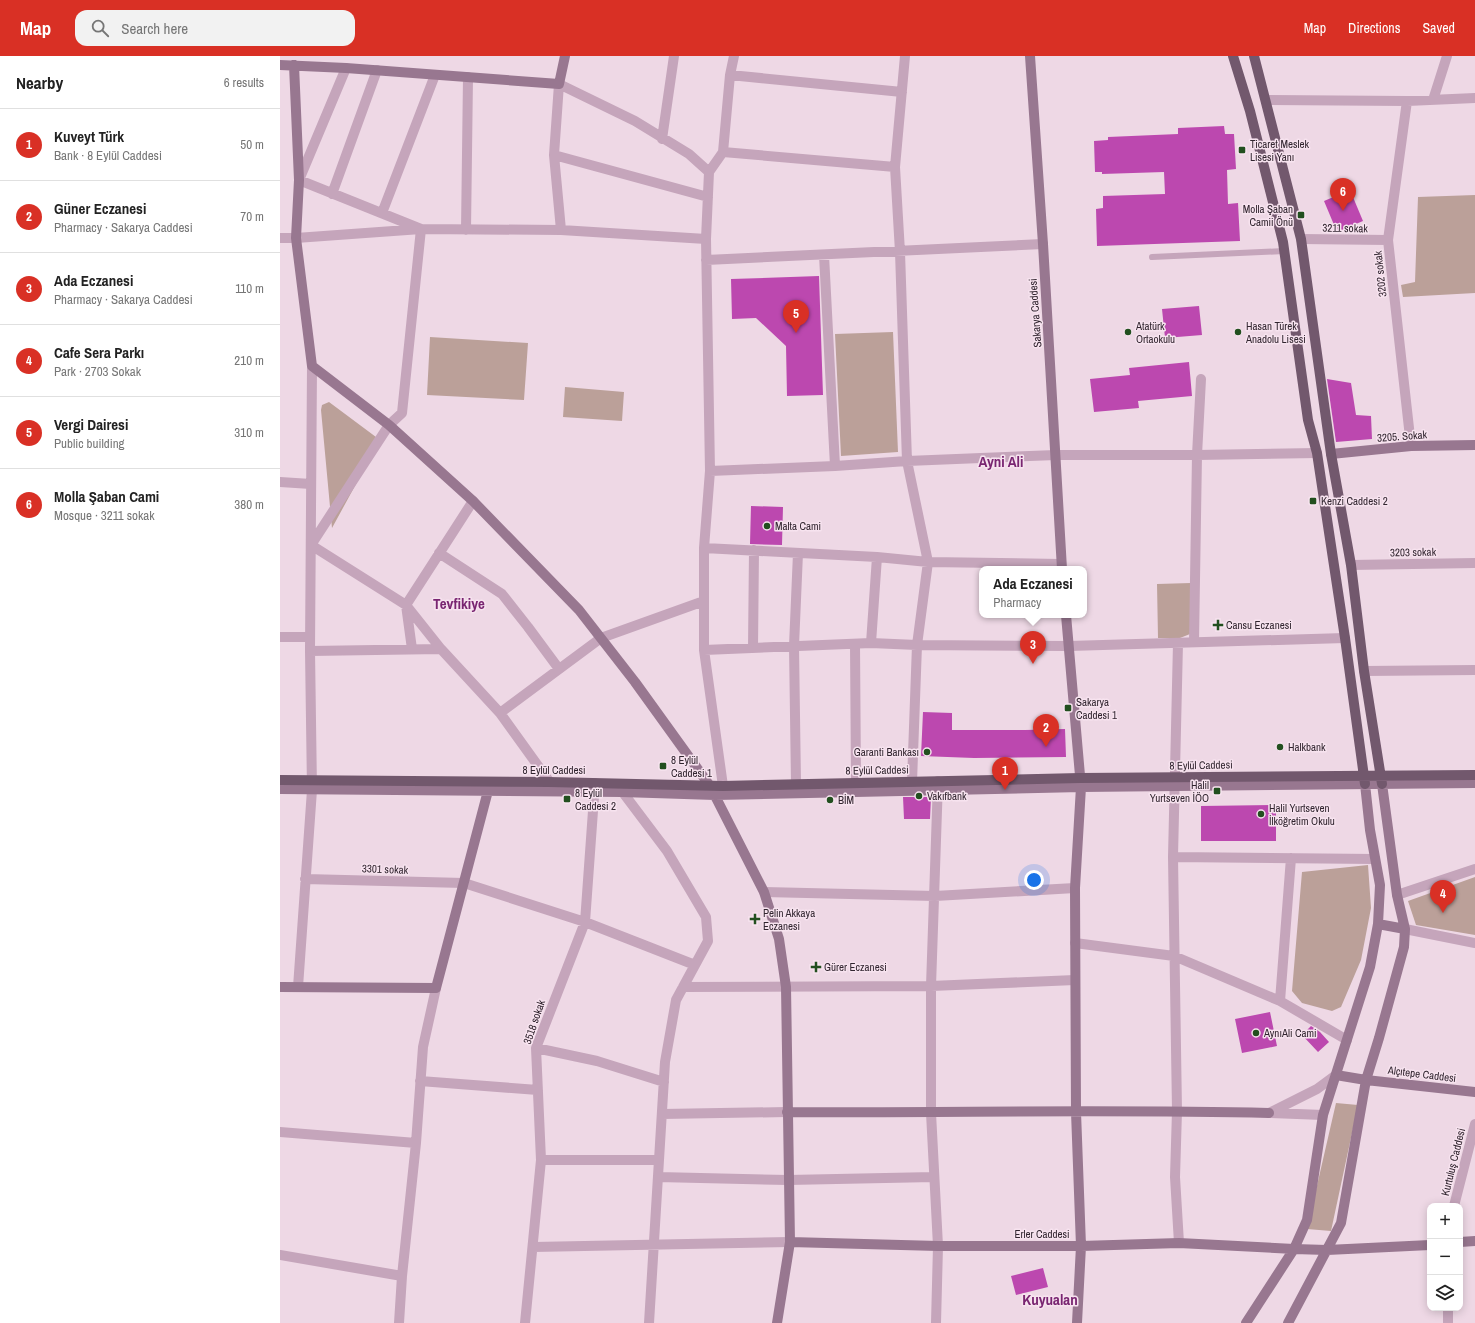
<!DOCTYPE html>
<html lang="en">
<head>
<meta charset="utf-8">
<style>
  body { margin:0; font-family:"Archivo Narrow",sans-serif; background:#f2f2f2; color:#222 }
  .controls { position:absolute; right:12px; bottom:12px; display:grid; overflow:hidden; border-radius:8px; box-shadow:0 2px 10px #0003 }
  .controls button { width:36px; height:36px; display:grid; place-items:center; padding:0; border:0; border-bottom:1px solid #e0e0e0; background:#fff; color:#222; font:20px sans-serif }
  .you { position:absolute; left:754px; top:824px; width:14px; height:14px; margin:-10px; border:3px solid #fff; border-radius:50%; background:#1a73e8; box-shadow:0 0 0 6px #1a73e833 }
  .badge { display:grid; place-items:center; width:26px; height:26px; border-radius:50%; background:#d93025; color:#fff; font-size:13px; font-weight:700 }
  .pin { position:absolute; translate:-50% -33px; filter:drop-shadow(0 1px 2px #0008) }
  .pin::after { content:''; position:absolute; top:21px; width:14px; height:12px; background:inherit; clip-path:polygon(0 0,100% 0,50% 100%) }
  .popup { position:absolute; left:699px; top:510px; width:108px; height:52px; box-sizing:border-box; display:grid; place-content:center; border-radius:8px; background:#fff; filter:drop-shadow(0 1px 3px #0005); font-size:13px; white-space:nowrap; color:#767676 }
  .popup b { font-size:15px; color:#222 }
  .popup::after { content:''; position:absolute; left:50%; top:100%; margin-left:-8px; border:8px solid transparent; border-top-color:#fff }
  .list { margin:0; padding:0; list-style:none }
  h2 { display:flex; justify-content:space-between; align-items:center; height:52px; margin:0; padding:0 16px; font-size:17px }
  h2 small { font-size:13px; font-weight:400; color:#767676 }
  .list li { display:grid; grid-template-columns:26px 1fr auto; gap:12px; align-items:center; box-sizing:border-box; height:72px; padding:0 16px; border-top:1px solid #e0e0e0 }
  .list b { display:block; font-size:15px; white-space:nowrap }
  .list p { margin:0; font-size:13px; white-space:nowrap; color:#767676 }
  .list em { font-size:13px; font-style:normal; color:#767676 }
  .icon { flex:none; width:22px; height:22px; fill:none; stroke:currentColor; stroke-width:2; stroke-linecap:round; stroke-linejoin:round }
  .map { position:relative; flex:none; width:1195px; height:1267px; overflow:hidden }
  header { display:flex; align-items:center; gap:24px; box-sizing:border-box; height:56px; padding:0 20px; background:#d93025; color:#fff }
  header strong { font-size:19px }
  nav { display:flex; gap:22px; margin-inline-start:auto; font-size:14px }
  .search { width:280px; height:36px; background:#f2f2f2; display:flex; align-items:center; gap:10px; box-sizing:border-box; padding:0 14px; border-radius:12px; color:#767676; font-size:15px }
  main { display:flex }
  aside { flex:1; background:#fff }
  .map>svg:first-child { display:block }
</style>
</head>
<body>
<header>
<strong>Map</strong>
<div class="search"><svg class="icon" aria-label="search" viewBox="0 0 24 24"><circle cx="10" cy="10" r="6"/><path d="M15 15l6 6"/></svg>Search here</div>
<nav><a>Map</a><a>Directions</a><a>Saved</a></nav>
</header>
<main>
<aside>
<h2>Nearby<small>6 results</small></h2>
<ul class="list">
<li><span class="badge">1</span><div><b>Kuveyt Türk</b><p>Bank · 8 Eylül Caddesi</p></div><em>50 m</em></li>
<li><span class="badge">2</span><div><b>Güner Eczanesi</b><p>Pharmacy · Sakarya Caddesi</p></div><em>70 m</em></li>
<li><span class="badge">3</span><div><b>Ada Eczanesi</b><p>Pharmacy · Sakarya Caddesi</p></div><em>110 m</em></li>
<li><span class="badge">4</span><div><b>Cafe Sera Parkı</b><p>Park · 2703 Sokak</p></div><em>210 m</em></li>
<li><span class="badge">5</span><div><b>Vergi Dairesi</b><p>Public building</p></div><em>310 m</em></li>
<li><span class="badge">6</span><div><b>Molla Şaban Cami</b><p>Mosque · 3211 sokak</p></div><em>380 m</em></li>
</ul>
</aside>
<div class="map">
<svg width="1195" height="1267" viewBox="0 0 1195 1267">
  <rect width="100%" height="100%" fill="#eed8e5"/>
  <path fill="#bba099" d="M 1195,139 L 1195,237 L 1123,241 L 1121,229 L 1135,226 L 1138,141 Z
    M 613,276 L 618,396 L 561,400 L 555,278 Z
    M 150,281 L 248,287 L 244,344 L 147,339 Z
    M 285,331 L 344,336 L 342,365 L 283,361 Z
    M 49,346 L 100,384 L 52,472 L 41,354 L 42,349 Z
    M 911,527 L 910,578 L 900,582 L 878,582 L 877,528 Z
    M 1088,809 L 1091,852 L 1081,904 L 1061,951 L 1052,955 L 1022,947 L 1012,935 L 1022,816 Z
    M 1195,821 L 1195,879 L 1136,869 L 1128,845 Z
    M 1056,1047 L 1078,1049 L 1051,1175 L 1027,1173 Z"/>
  <path fill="#bc48af" d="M 944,70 L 945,78 L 954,78 L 956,113 L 947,114 L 948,148 L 958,147 L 960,185 L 817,190 L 816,153 L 823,152 L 823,140 L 885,138 L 884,116 L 822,118 L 822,116 L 815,116 L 814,85 L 828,84 L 828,81 L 898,78 L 898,72 Z
    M 1070,134 L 1083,165 L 1057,176 L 1044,145 Z
    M 539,220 L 543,339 L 507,340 L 506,290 L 476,262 L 452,263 L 451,223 Z
    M 919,250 L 922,279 L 885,282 L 882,253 Z
    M 909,306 L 912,340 L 858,345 L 859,352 L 814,356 L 810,323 L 850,319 L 849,312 Z
    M 1047,323 L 1071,327 L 1076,359 L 1091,360 L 1092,383 L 1056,386 Z
    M 471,450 L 503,451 L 502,489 L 470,488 Z
    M 643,656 L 672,657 L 672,674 L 745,674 L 785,673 L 786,701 L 694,702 L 641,700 Z
    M 623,741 L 651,741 L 650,763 L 624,763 Z
    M 996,749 L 996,785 L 921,785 L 921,750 Z
    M 990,956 L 997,990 L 962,997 L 955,963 Z
    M 1031,970 L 1040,976 L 1049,986 L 1038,996 L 1022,979 Z
    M 763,1212 L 768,1231 L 736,1239 L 731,1220 Z"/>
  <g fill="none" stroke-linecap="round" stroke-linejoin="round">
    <path stroke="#c5a5bb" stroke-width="6" d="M 872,201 L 1004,195"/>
    <path stroke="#c5a5bb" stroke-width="10" d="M 625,0 L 615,111 L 620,196 L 627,405 L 648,506 L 637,589 L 632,726
      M 66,12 L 19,124 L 141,173 L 122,357 L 109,369 L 31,489 L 126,549 L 161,593 L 220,657 L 274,732
      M 450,19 L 622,36
      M 986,44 L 1127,45 L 1195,42
      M 1153,44 L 1167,0
      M 1127,45 L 1108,184 L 1131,390
      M 382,83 L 394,0
      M 443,96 L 615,111
      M 274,99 L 428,141
      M 52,138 L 97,14
      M 102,157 L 155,19
      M 186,174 L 188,21
      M 281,174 L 274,99 L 279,28 L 355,65 L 409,98 L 429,116
      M 0,182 L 16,182 L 141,173 L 281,174 L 426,183
      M 1021,183 L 1108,184
      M 544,199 L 555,410
      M 426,204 L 763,188
      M 430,415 L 555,410 L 627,405 L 776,399 L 917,399 L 1037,397
      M 0,426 L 31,428
      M 424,492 L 597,501 L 648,506 L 781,508
      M 159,497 L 222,538 L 248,571 L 279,613
      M 1071,509 L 1195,507
      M 0,581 L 30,581
      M 914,586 L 917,399 L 921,323
      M 591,587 L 597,501
      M 898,587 L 893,801 L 897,1055 L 895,1121 L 899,1187
      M 575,588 L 576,727
      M 473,592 L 474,494
      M 132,593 L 126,549 L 193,445
      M 424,594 L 591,587 L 637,589 L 789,590 L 1065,582
      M 30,595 L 161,593
      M 1084,615 L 1195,614
      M 220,657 L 321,582 L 424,545
      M 516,728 L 514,590 L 518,497
      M 338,730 L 387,795 L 426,861 L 428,885 L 396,944 L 385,1006 L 369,1267
      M 443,730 L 424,594 L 424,492 L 430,415 L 426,183 L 429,116 L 443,96 L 450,19 L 454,0
      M 893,801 L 1095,803
      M 25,823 L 184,827 L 305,866 L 415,909
      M 484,836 L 655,840 L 795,832
      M 1117,839 L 1195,813
      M 1125,873 L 1195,887
      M 795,887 L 894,900 L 1000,945 L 1011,802
      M 18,931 L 32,734 L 30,595 L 32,310
      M 403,931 L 651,930 L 795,924
      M 1000,945 L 1067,984
      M 256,992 L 317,1005 L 384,1026
      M 140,1025 L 258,1034
      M 989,1057 L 1037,1033 L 1056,1019
      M 991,1057 L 1043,1059
      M 382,1058 L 507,1056
      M 0,1076 L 136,1087
      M 261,1104 L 379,1104
      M 378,1121 L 508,1124 L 654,1121
      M 1174,1150 L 1195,1068
      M 253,1191 L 510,1186
      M 0,1199 L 122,1220
      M 1168,1252 L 1168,1267
      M 119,1267 L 122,1220 L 136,1087 L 143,991 L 156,932
      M 245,1267 L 261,1104 L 256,992 L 305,866 L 315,727
      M 656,1267 L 658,1190 L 651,1057 L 651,930 L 658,725"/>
    <path stroke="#987790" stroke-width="10" d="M 750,0 L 763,188 L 782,513
      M 0,9 L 66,12 L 279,28 L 285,0
      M 14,9 L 19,124 L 16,182 L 32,310 L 109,369 L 193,445 L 299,554 L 355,626 L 430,730 L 484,836 L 499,883 L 506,931 L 510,1186 L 497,1267
      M 1051,398 L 1131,390 L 1195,389
      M 786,559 L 801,731 L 795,832 L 796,1056 L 801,1190 L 797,1267
      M 0,733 L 342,736 L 435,739 L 801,731 L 1195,727
      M 1098,868 L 1125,873
      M 0,931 L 156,932 L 209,731
      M 1056,1019 L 1086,1024 L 1195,1036
      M 507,1056 C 668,1057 829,1053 989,1057
      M 510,1186 L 658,1190 L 801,1190 L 899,1187 L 1014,1193 L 1047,1194 L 1150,1189
      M 1180,1186 L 1195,1185
      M 966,1267 L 1014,1193 L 1027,1164 L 1043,1059 L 1090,911 L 1098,868 L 1100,829 L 1090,774 L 1085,728
      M 1008,1267 L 1061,1167 L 1086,1024 L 1099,982 L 1124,891 L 1125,873 L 1117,839 L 1102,728"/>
    <path stroke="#72586d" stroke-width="10" d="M 953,0 L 970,55 L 1003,186 L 1028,364 L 1037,397 L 1065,582 L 1085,728
      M 974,0 L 1021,183 L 1051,398 L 1071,509 L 1084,615 L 1102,728
      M 0,724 L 269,726 L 443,730 L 800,722 L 1195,719"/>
  </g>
  <g fill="#224f1f" stroke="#f7e3ef" stroke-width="1.5">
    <rect x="958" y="90" width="8" height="8" rx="2"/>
    <rect x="1017" y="155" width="8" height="8" rx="2"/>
    <circle cx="848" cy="276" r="4"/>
    <circle cx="958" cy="276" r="4"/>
    <rect x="1029" y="441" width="8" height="8" rx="2"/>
    <circle cx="487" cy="470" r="4"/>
    <path d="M936 563h4v4h4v4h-4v4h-4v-4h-4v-4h4z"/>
    <rect x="784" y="648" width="8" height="8" rx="2"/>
    <circle cx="1000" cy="691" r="4"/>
    <circle cx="647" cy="696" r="4"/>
    <rect x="379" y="706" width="8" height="8" rx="2"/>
    <rect x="933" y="731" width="8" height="8" rx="2"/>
    <circle cx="639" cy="740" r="4"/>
    <rect x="283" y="739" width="8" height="8" rx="2"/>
    <circle cx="550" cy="744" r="4"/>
    <circle cx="981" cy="758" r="4"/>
    <path d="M473 857h4v4h4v4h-4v4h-4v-4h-4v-4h4z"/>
    <path d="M534 905h4v4h4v4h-4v4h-4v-4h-4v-4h4z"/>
    <circle cx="976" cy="977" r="4"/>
  </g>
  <g text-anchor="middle" stroke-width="3" stroke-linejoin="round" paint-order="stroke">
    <g font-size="11" fill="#31252f" stroke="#f7e3ef" text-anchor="start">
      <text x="970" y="92">Ticaret Meslek<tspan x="970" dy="13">Lisesi Yanı</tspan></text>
      <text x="1013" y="157" text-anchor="end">Molla Şaban<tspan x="1013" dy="13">Camii Önü</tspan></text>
      <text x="856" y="274">Atatürk<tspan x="856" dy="13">Ortaokulu</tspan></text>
      <text x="966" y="274">Hasan Türek<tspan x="966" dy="13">Anadolu Lisesi</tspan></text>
      <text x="1041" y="449">Kenzi Caddesi 2</text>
      <text x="495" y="474">Malta Cami</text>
      <text x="946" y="573">Cansu Eczanesi</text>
      <text x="796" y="650">Sakarya<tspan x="796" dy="13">Caddesi 1</tspan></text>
      <text x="1008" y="695">Halkbank</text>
      <text x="639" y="700" text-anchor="end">Garanti Bankası</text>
      <text x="391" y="708">8 Eylül<tspan x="391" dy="13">Caddesi 1</tspan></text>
      <text x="929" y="733" text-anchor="end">Halil<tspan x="929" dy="13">Yurtseven İÖO</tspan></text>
      <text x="295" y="741">8 Eylül<tspan x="295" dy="13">Caddesi 2</tspan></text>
      <text x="647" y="744">Vakıfbank</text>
      <text x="558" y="748">BİM</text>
      <text x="989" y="756">Halil Yurtseven<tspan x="989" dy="13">İlköğretim Okulu</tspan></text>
      <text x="483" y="861">Pelin Akkaya<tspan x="483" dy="13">Eczanesi</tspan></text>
      <text x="544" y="915">Gürer Eczanesi</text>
      <text x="984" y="981">AynıAli Cami</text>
    </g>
    <g font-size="11" fill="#31252f" stroke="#f7e3ef">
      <text transform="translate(1065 172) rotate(1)" y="4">3211 sokak</text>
      <text transform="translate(1100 218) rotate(-96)" y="4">3202 sokak</text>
      <text transform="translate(755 257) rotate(-94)" y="4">Sakarya Caddesi</text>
      <text transform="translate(1122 380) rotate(-4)" y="4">3205. Sokak</text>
      <text transform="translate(1133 496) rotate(-1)" y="4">3203 sokak</text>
      <text transform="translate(921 709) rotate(-1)" y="4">8 Eylül Caddesi</text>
      <text x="274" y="718">8 Eylül Caddesi</text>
      <text transform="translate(597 714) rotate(-1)" y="4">8 Eylül Caddesi</text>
      <text transform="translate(105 813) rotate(2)" y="4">3301 sokak</text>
      <text transform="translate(254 966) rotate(-71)" y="4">3518 sokak</text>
      <text transform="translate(1142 1018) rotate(7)" y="4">Alçıtepe Caddesi</text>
      <text transform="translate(1173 1106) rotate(-76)" y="4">Kurtuluş Caddesi</text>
      <text x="762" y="1182">Erler Caddesi</text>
    </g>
    <g font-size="15" font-weight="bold" fill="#792571" stroke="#f7e3ef">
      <text x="721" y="411">Ayni Ali</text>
      <text x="179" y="553">Tevfikiye</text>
      <text x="770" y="1249">Kuyualan</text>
    </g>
  </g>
</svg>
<div class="controls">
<button>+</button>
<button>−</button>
<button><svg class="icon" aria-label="layers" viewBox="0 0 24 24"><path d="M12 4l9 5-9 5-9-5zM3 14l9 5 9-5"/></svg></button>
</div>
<div class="you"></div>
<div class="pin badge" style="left:725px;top:734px">1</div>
<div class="pin badge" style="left:766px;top:691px">2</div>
<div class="pin badge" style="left:753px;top:608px">3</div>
<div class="popup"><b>Ada Eczanesi</b>Pharmacy</div>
<div class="pin badge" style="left:1163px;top:857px">4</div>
<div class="pin badge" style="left:516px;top:277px">5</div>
<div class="pin badge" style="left:1063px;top:155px">6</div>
</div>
</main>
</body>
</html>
